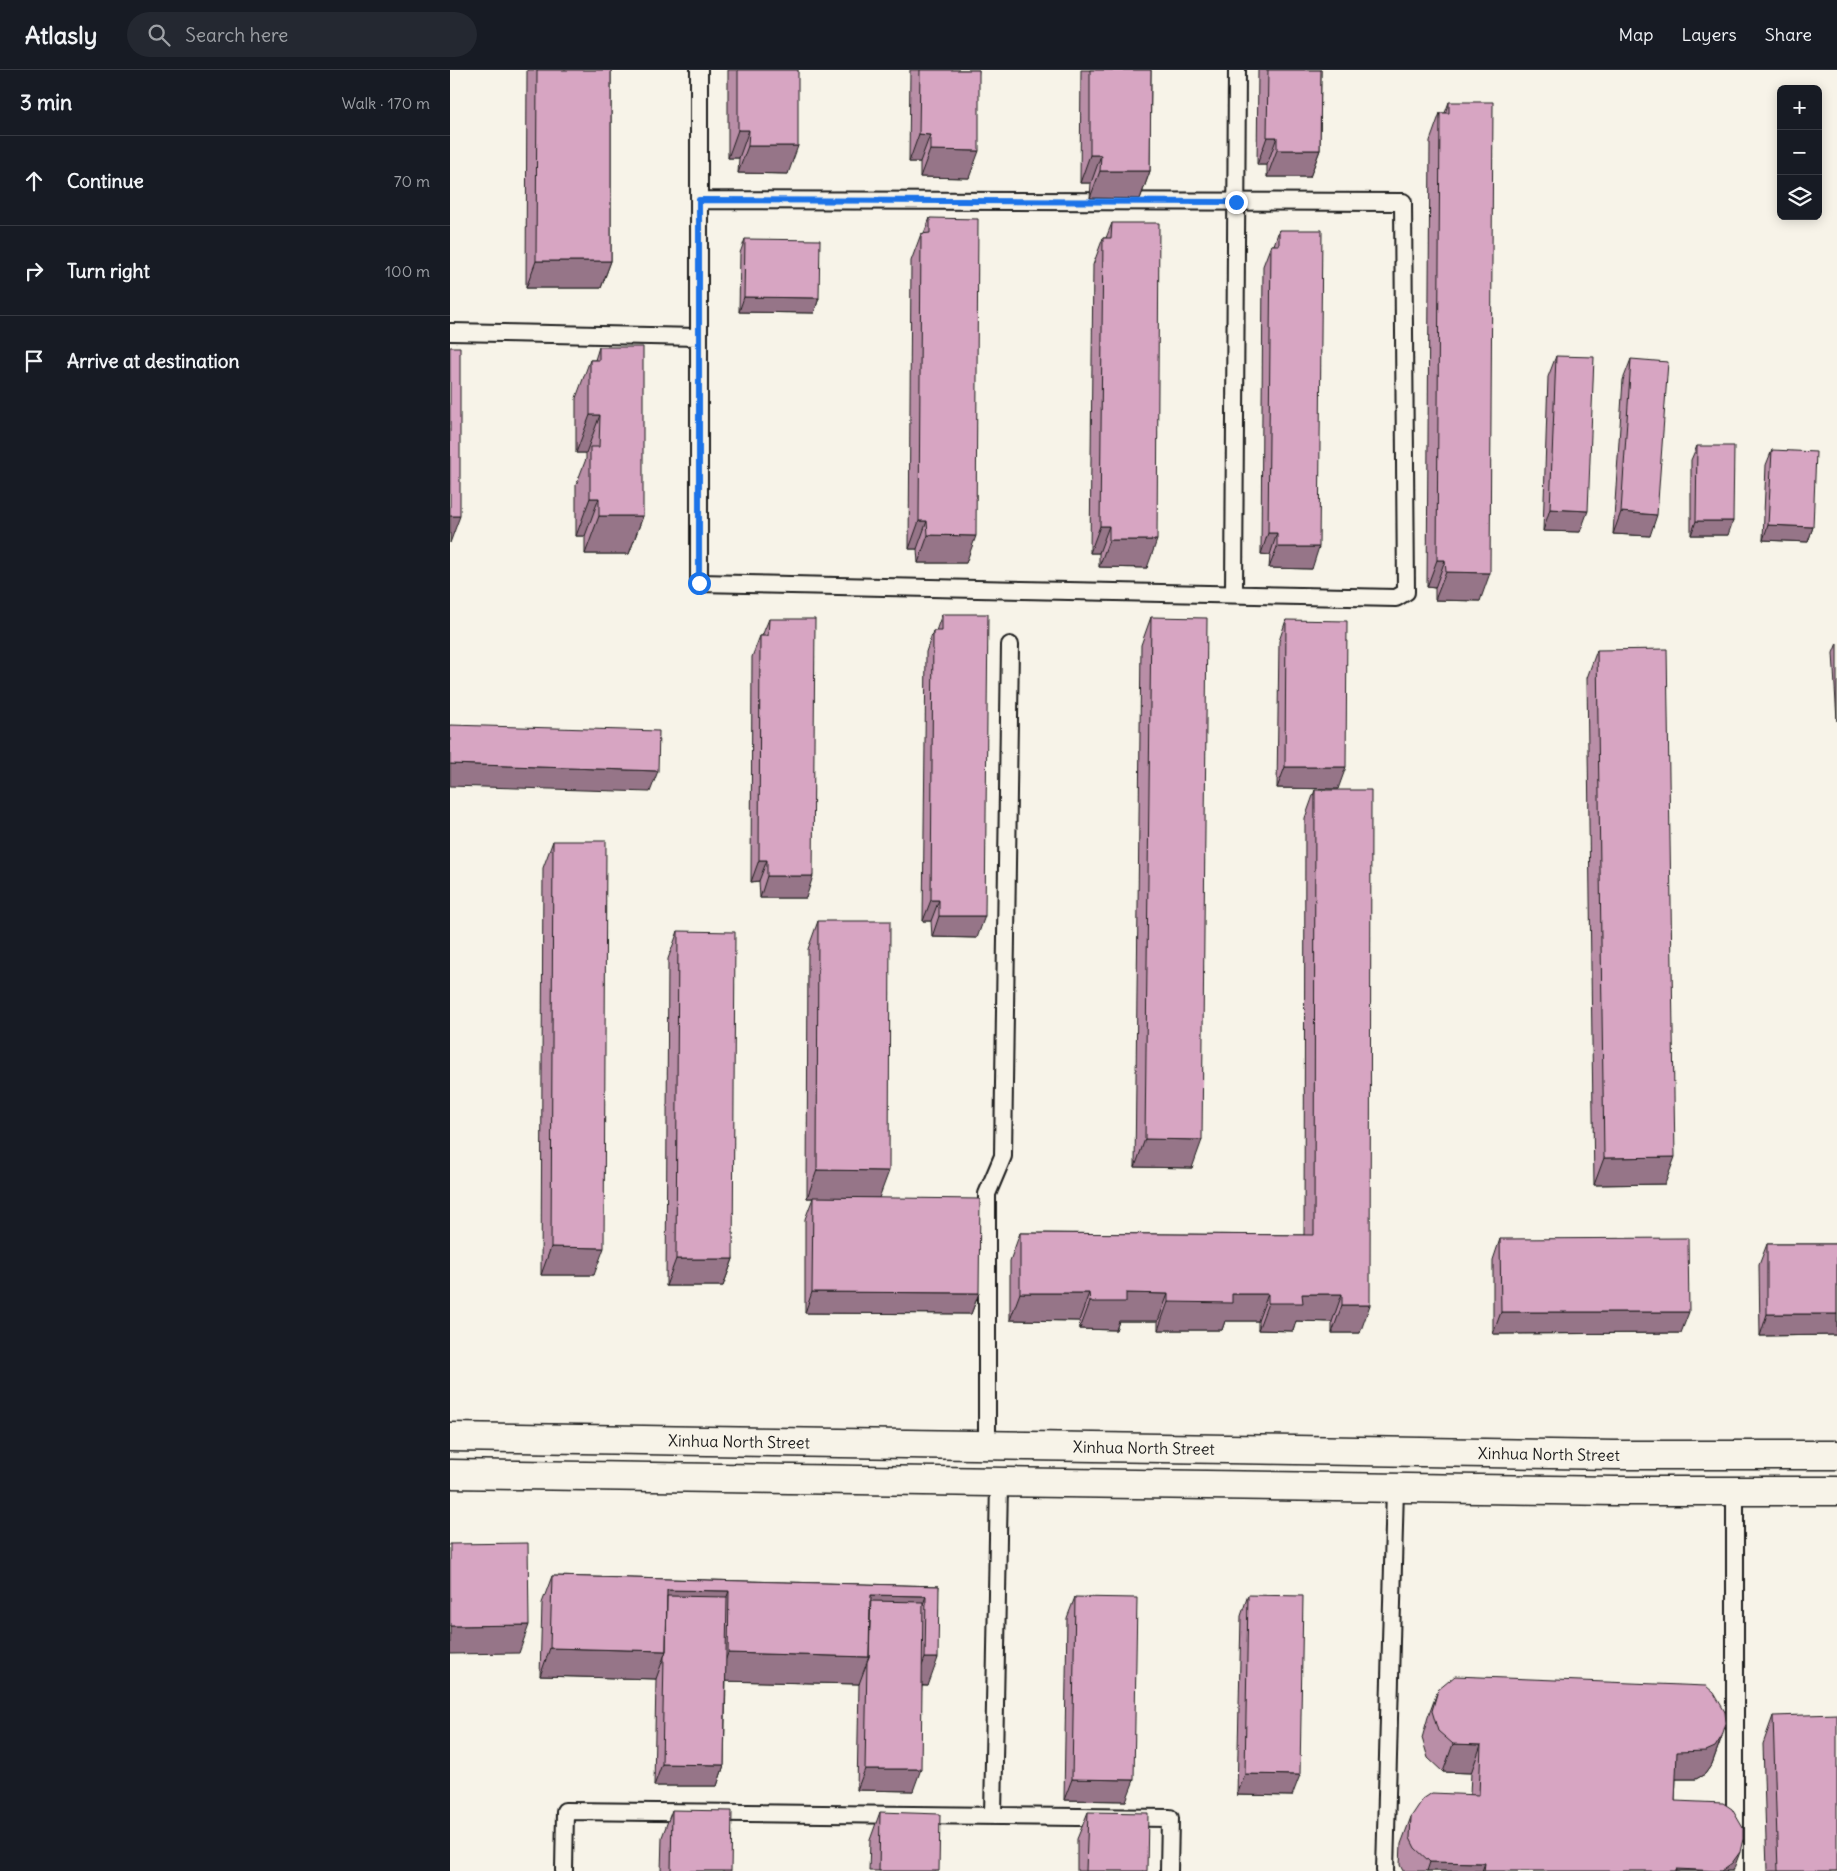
<!DOCTYPE html>
<html lang="en">
<head>
<meta charset="utf-8">
<style>
  body { margin:0; font-family:Delius,sans-serif; background:#242831; color:#f1f3f6 }
  .controls { position:absolute; right:15px; top:15px; display:grid; overflow:hidden; border-radius:8px; box-shadow:0 2px 12px #0003 }
  .controls button { width:45px; height:45px; display:grid; place-items:center; padding:0; border:0; border-bottom:1px solid #363941; background:#171b24; color:#f1f3f6; font:25px sans-serif }
  .stop { position:absolute; width:15px; height:15px; margin:-11px; border:4px solid #1a73e8; border-radius:50%; background:#fff }
  .stop.end { background:#1a73e8; border-color:#fff; box-shadow:0 1px 5px #0008 }
  .list { margin:0; padding:0; list-style:none }
  h2 { display:flex; justify-content:space-between; align-items:center; height:65px; margin:0; padding:0 20px; font-size:21px }
  h2 small { font-size:16px; font-weight:400; color:#9ea1a6 }
  .list li { display:grid; grid-template-columns:32px 1fr auto; gap:15px; align-items:center; box-sizing:border-box; height:90px; padding:0 20px; border-top:1px solid #363941 }
  .list b { display:block; font-size:19px; white-space:nowrap }
  .list em { font-size:16px; font-style:normal; color:#9ea1a6 }
  .icon { flex:none; width:28px; height:28px; fill:none; stroke:currentColor; stroke-width:2; stroke-linecap:round; stroke-linejoin:round }
  .map { position:relative; flex:none; width:1387px; height:1801px; overflow:hidden }
  header { display:flex; align-items:center; gap:30px; box-sizing:border-box; height:70px; padding:0 25px; background:#171b24; border-bottom:1px solid #363941 }
  header strong { font-size:24px }
  nav { display:flex; gap:28px; margin-inline-start:auto; font-size:18px }
  .search { width:350px; height:45px; background:#242831; display:flex; align-items:center; gap:12px; box-sizing:border-box; padding:0 18px; border-radius:28px; color:#9ea1a6; font-size:19px }
  main { display:flex }
  aside { flex:1; background:#171b24 }
  .map>svg:first-child { display:block }
</style>
</head>
<body>
<header>
<strong>Atlasly</strong>
<div class="search"><svg class="icon" aria-label="search" viewBox="0 0 24 24"><circle cx="10" cy="10" r="6"/><path d="M15 15l6 6"/></svg>Search here</div>
<nav><a>Map</a><a>Layers</a><a>Share</a></nav>
</header>
<main>
<aside>
<h2>3 min<small>Walk · 170 m</small></h2>
<ul class="list">
<li><svg class="icon" aria-label="ahead" viewBox="0 0 24 24"><path d="M12 20V5M6 11l6-6 6 6"/></svg><div><b>Continue</b></div><em>70 m</em></li>
<li><svg class="icon" aria-label="right" viewBox="0 0 24 24"><path d="M7 20v-9h11M14 6l5 5-5 5"/></svg><div><b>Turn right</b></div><em>100 m</em></li>
<li><svg class="icon" aria-label="arrive" viewBox="0 0 24 24"><path d="M6 21V4h12l-3 4 3 4H6"/></svg><div><b>Arrive at destination</b></div></li>
</ul>
</aside>
<div class="map">
<svg width="1387" height="1801" viewBox="0 0 1387 1801">
  <rect width="100%" height="100%" fill="#f7f3e8"/>
  <filter id="ink" filterUnits="userSpaceOnUse"><feTurbulence type="fractalNoise" baseFrequency=".02" numOctaves="2"/><feDisplacementMap in="SourceGraphic" scale="10" xChannelSelector="R" yChannelSelector="G"/><feConvolveMatrix kernelMatrix="1 2 1 2 8 2 1 2 1" color-interpolation-filters="sRGB"/></filter>
  <g filter="url(#ink)">
    <g fill="none" stroke-linecap="round" stroke-linejoin="round">
      <defs>
        <path id="service" d="M 249,130 L 953,132 L 956,522 L 946,528 L 249,513 L 249,0
          M 0,262 L 249,267
          M 784,524 L 787,0
          M 537,1375 L 537,1124 L 553,1086 L 560,575
          M 543,1746 L 549,1412
          M 114,1801 L 115,1741 L 720,1748 L 719,1801
          M 935,1801 L 945,1418
          M 1285,1801 L 1285,1421"/>
        <g id="secondary">
          <path id="s1" d="M 0,1367 L 1165,1385 L 1387,1385"/>
          <path d="M 0,1404 L 1165,1421 L 1387,1421"/>
        </g>
      </defs>
      <use href="#service" stroke="#1c1c1c" stroke-width="20"/>
      <use href="#secondary" stroke="#1c1c1c" stroke-width="31"/>
      <use href="#service" stroke="#f7f3e8" stroke-width="16"/>
      <use href="#secondary" stroke="#f7f3e8" stroke-width="28"/>
    </g>
    <path fill="#b98ea7" stroke="#1c1c1c" d="M 77,0 L 161,0 L 161,191 L 151,218 L 76,218 Z
      M 278,0 L 348,0 L 338,104 L 288,103 L 289,88 L 278,88 Z
      M 460,0 L 529,0 L 519,108 L 470,107 L 470,92 L 459,92 Z
      M 631,0 L 701,0 L 700,101 L 690,129 L 640,128 L 641,113 L 630,113 Z
      M 808,0 L 871,0 L 870,80 L 860,107 L 817,107 L 817,95 L 807,95 Z
      M 999,32 L 1030,531 L 985,530 L 985,518 L 977,517 L 980,71 L 990,43 L 995,43 Z
      M 480,148 L 516,493 L 468,493 L 467,479 L 459,479 L 461,191 L 471,164 L 474,163 Z
      M 662,153 L 697,498 L 649,497 L 649,483 L 640,483 L 643,195 L 653,168 L 656,168 Z
      M 829,160 L 862,499 L 819,498 L 820,485 L 811,484 L 813,196 L 821,175 L 824,175 Z
      M 295,169 L 369,228 L 364,243 L 289,242 L 290,183 Z
      M 149,277 L 193,446 L 179,484 L 135,484 L 135,466 L 126,466 L 126,415 L 136,389 L 136,383 L 126,383 L 126,328 L 140,290 L 145,290 Z
      M 1106,286 L 1130,462 L 1093,461 L 1098,307 Z
      M 1181,289 L 1200,466 L 1163,464 L 1173,310 Z
      M 1247,376 L 1278,465 L 1241,465 L 1241,390 Z
      M 1322,380 L 1363,457 L 1358,472 L 1313,470 L 1316,395 Z
      M 492,544 L 527,868 L 482,867 L 481,851 L 473,851 L 476,582 L 483,561 L 486,561 Z
      M 701,547 L 742,1098 L 685,1097 L 691,575 Z
      M 319,549 L 356,828 L 310,828 L 309,811 L 301,812 L 302,587 L 310,566 L 312,566 Z
      M 836,550 L 888,719 L 827,718 L 829,571 Z
      M 1387,573 L 1387,651 L 1383,583 Z
      M 1147,580 L 1215,1114 L 1144,1115 L 1137,608 Z
      M 865,720 L 910,1263 L 882,1263 L 882,1252 L 846,1251 L 843,1261 L 808,1260 L 808,1251 L 775,1251 L 772,1260 L 708,1260 L 708,1251 L 669,1251 L 666,1260 L 630,1259 L 629,1251 L 560,1250 L 560,1191 L 570,1163 L 854,1165 L 855,748 Z
      M 103,771 L 144,1205 L 91,1205 L 93,798 Z
      M 368,851 L 429,1128 L 529,1223 L 521,1244 L 355,1243 L 355,1149 L 363,1128 L 357,1128 L 358,879 Z
      M 228,861 L 283,1189 L 273,1216 L 216,1216 L 218,889 Z
      M 1050,1169 L 1231,1263 L 1043,1264 L 1043,1190 Z
      M 1317,1174 L 1387,1174 L 1387,1265 L 1310,1266 L 1309,1195 Z
      M 102,1506 L 489,1516 L 478,1616 L 472,1616 L 463,1721 L 407,1720 L 409,1613 L 409,1614 L 276,1611 L 274,1695 L 267,1716 L 204,1716 L 206,1609 L 90,1606 L 92,1533 Z
      M 798,1525 L 842,1726 L 787,1725 L 791,1546 Z
      M 625,1527 L 676,1731 L 614,1730 L 617,1548 Z
      M 988,1620 L 1272,1666 L 1262,1694 L 1255,1704 L 1246,1709 L 1226,1709 L 1225,1731 L 1283,1801 L 953,1801 L 950,1795 L 951,1774 L 961,1747 L 1020,1725 L 1021,1703 L 993,1702 L 978,1688 L 972,1668 L 978,1647 Z
      M 1323,1646 L 1387,1801 L 1317,1801 L 1313,1674 Z
      M 222,1740 L 281,1801 L 211,1801 L 212,1767 Z
      M 430,1742 L 489,1801 L 419,1801 L 420,1770 Z
      M 638,1742 L 697,1801 L 627,1801 L 627,1769 Z"/>
    <path fill="#967488" stroke="#1c1c1c" d="M 288,60 L 299,60 L 289,88 L 278,88 Z
      M 469,64 L 480,65 L 470,92 L 459,92 Z
      M 817,67 L 827,67 L 817,95 L 807,95 Z
      M 298,76 L 348,76 L 338,104 L 288,103 Z
      M 480,80 L 529,81 L 519,108 L 470,107 Z
      M 827,80 L 870,80 L 860,107 L 817,107 Z
      M 640,85 L 651,85 L 641,113 L 630,113 Z
      M 650,101 L 700,101 L 690,129 L 640,128 Z
      M 86,191 L 161,191 L 151,218 L 76,218 Z
      M 294,227 L 369,228 L 364,243 L 289,242 Z
      M 140,345 L 150,345 L 136,383 L 126,383 Z
      M 140,428 L 149,428 L 135,466 L 126,466 Z
      M 1100,439 L 1138,441 L 1130,462 L 1093,461 Z
      M 1171,442 L 1207,445 L 1200,466 L 1163,464 Z
      M 0,446 L 10,446 L 0,473 Z
      M 149,446 L 193,446 L 179,484 L 135,484 Z
      M 469,451 L 477,451 L 467,479 L 459,479 Z
      M 1246,451 L 1283,451 L 1278,465 L 1241,465 Z
      M 1318,455 L 1363,457 L 1358,472 L 1313,470 Z
      M 650,456 L 659,456 L 649,483 L 640,483 Z
      M 818,463 L 827,463 L 820,485 L 811,484 Z
      M 478,465 L 526,466 L 516,493 L 468,493 Z
      M 659,470 L 707,470 L 697,498 L 649,497 Z
      M 827,477 L 869,477 L 862,499 L 819,498 Z
      M 987,490 L 995,490 L 985,518 L 977,517 Z
      M 996,502 L 1040,503 L 1030,531 L 985,530 Z
      M 0,694 L 208,701 L 200,722 L 0,716 Z
      M 835,697 L 896,697 L 888,719 L 827,718 Z
      M 309,790 L 317,790 L 309,811 L 301,812 Z
      M 317,806 L 363,806 L 356,828 L 310,828 Z
      M 481,830 L 489,830 L 481,851 L 473,851 Z
      M 489,846 L 535,846 L 527,868 L 482,867 Z
      M 695,1069 L 752,1070 L 742,1098 L 685,1097 Z
      M 1225,1087 L 1215,1114 L 1144,1115 L 1154,1088 Z
      M 367,1100 L 439,1101 L 429,1128 L 357,1128 Z
      M 101,1177 L 154,1178 L 144,1205 L 91,1205 Z
      M 226,1189 L 283,1189 L 273,1216 L 216,1216 Z
      M 362,1222 L 529,1223 L 521,1244 L 355,1243 Z
      M 570,1223 L 639,1223 L 629,1251 L 560,1250 Z
      M 676,1223 L 718,1224 L 708,1251 L 669,1251 L 666,1260 L 630,1259 L 640,1232 Z
      M 782,1224 L 818,1224 L 808,1251 L 775,1251 L 772,1260 L 708,1260 L 718,1232 Z
      M 852,1224 L 892,1224 L 882,1252 L 846,1251 L 843,1261 L 808,1260 L 818,1233 Z
      M 892,1235 L 920,1235 L 910,1263 L 882,1263 Z
      M 1051,1242 L 1239,1242 L 1231,1263 L 1043,1264 Z
      M 1317,1244 L 1387,1244 L 1387,1265 L 1310,1266 Z
      M 217,1520 L 279,1521 L 269,1549 L 214,1548 Z
      M 421,1525 L 476,1526 L 466,1554 L 418,1553 Z
      M 79,1555 L 69,1583 L 0,1584 L 0,1556 Z
      M 100,1578 L 216,1581 L 206,1609 L 90,1606 Z
      M 278,1583 L 419,1587 L 409,1614 L 268,1611 Z
      M 475,1588 L 488,1588 L 478,1616 L 465,1615 Z
      M 1272,1666 L 1262,1694 L 1255,1704 L 1246,1709 L 1217,1709 L 1227,1682 Z
      M 1003,1674 L 1031,1675 L 1021,1703 L 993,1702 Z
      M 212,1694 L 274,1695 L 267,1716 L 204,1716 Z
      M 415,1699 L 471,1699 L 463,1721 L 407,1720 Z
      M 795,1704 L 850,1705 L 842,1726 L 787,1725 Z
      M 622,1709 L 684,1710 L 676,1731 L 614,1730 Z
      M 1290,1782 L 1283,1801 L 1226,1801 L 1226,1799 Z
      M 980,1792 L 1035,1793 L 1032,1801 L 977,1801 Z"/>
    <path fill="#d7a5c2" stroke="#1c1c1c" d="M 87,0 L 161,0 L 161,191 L 86,191 Z
      M 288,0 L 348,0 L 348,76 L 298,76 L 299,60 L 288,60 Z
      M 470,0 L 529,0 L 529,81 L 480,80 L 480,65 L 469,64 Z
      M 640,0 L 701,0 L 700,101 L 650,101 L 651,85 L 640,85 Z
      M 818,0 L 871,0 L 870,80 L 827,80 L 827,67 L 817,67 Z
      M 999,32 L 1043,32 L 1040,503 L 996,502 L 995,490 L 987,490 L 990,43 L 999,43 Z
      M 480,148 L 528,149 L 526,466 L 478,465 L 477,451 L 469,451 L 471,164 L 480,163 Z
      M 662,153 L 709,153 L 707,470 L 659,470 L 659,456 L 650,456 L 653,168 L 661,168 Z
      M 829,160 L 872,160 L 869,477 L 827,477 L 827,463 L 818,463 L 821,175 L 829,175 Z
      M 295,169 L 370,170 L 369,228 L 294,227 Z
      M 0,277 L 10,277 L 10,446 L 0,446 Z
      M 149,277 L 193,277 L 193,446 L 149,446 L 149,428 L 140,428 L 140,377 L 149,377 L 150,345 L 140,345 L 140,290 L 149,290 Z
      M 1106,286 L 1144,287 L 1138,441 L 1100,439 Z
      M 1181,289 L 1218,292 L 1207,445 L 1171,442 Z
      M 1247,376 L 1284,376 L 1283,451 L 1246,451 Z
      M 1322,380 L 1366,382 L 1363,457 L 1318,455 Z
      M 492,544 L 538,544 L 535,846 L 489,846 L 489,830 L 481,830 L 483,561 L 492,561 Z
      M 701,547 L 757,548 L 752,1070 L 695,1069 Z
      M 319,549 L 365,549 L 363,806 L 317,806 L 317,790 L 309,790 L 310,566 L 318,566 Z
      M 836,550 L 897,551 L 896,697 L 835,697 Z
      M 1217,579 L 1225,1087 L 1154,1088 L 1147,580 Z
      M 0,655 L 209,661 L 208,701 L 0,694 Z
      M 865,720 L 921,720 L 920,1235 L 892,1235 L 892,1224 L 852,1224 L 853,1233 L 818,1233 L 818,1224 L 782,1224 L 782,1233 L 718,1232 L 718,1224 L 676,1223 L 676,1232 L 640,1232 L 639,1223 L 570,1223 L 570,1163 L 864,1165 Z
      M 103,771 L 156,771 L 154,1178 L 101,1177 Z
      M 368,851 L 440,851 L 439,1101 L 367,1100 Z
      M 228,861 L 285,862 L 283,1189 L 226,1189 Z
      M 363,1127 L 530,1129 L 529,1223 L 362,1222 Z
      M 1238,1168 L 1239,1242 L 1051,1242 L 1050,1169 Z
      M 1317,1174 L 1387,1174 L 1387,1244 L 1317,1244 Z
      M 78,1473 L 79,1555 L 0,1556 L 0,1474 Z
      M 102,1506 L 489,1516 L 488,1588 L 475,1588 L 476,1526 L 421,1525 L 419,1587 L 278,1583 L 279,1521 L 217,1520 L 216,1581 L 100,1578 Z
      M 798,1525 L 853,1526 L 850,1705 L 795,1704 Z
      M 217,1526 L 277,1527 L 274,1695 L 212,1694 L 214,1587 L 216,1581 Z
      M 625,1527 L 687,1528 L 684,1710 L 622,1709 Z
      M 420,1531 L 473,1532 L 471,1699 L 415,1699 L 417,1592 L 419,1587 Z
      M 1005,1606 L 1256,1616 L 1264,1623 L 1275,1642 L 1276,1653 L 1272,1666 L 1265,1677 L 1256,1681 L 1227,1682 L 1225,1731 L 1273,1733 L 1282,1739 L 1293,1758 L 1293,1769 L 1290,1782 L 1282,1793 L 1271,1801 L 1226,1799 L 1226,1801 L 1034,1801 L 1035,1793 L 980,1792 L 965,1778 L 960,1768 L 961,1747 L 973,1729 L 982,1723 L 1029,1725 L 1031,1675 L 1003,1674 L 988,1661 L 982,1641 L 988,1620 Z
      M 1387,1644 L 1387,1801 L 1328,1801 L 1323,1646 Z
      M 222,1740 L 282,1741 L 281,1801 L 221,1801 Z
      M 430,1742 L 490,1744 L 489,1801 L 429,1801 Z
      M 638,1742 L 698,1743 L 697,1801 L 636,1801 Z"/>
  </g>
  <g fill="none" stroke-linecap="round" stroke-linejoin="round" filter="url(#ink)">
    <path stroke="#1a73e8" stroke-width="6" d="M 249,513 L 249,130 L 786,132"/>
  </g>
  <g text-anchor="middle" stroke-width="4" stroke-linejoin="round" paint-order="stroke">
    <g font-size="16" fill="#1c1c1c" stroke="#f7f3e8">
      <text dy="6" stroke="none"><textPath href="#s1" startOffset="289">Xinhua North Street</textPath></text>
      <text dy="6" stroke="none"><textPath href="#s1" startOffset="694">Xinhua North Street</textPath></text>
      <text dy="6" stroke="none"><textPath href="#s1" startOffset="1099">Xinhua North Street</textPath></text>
    </g>
  </g>
</svg>
<div class="controls">
<button>+</button>
<button>−</button>
<button><svg class="icon" aria-label="layers" viewBox="0 0 24 24"><path d="M12 4l9 5-9 5-9-5zM3 14l9 5 9-5"/></svg></button>
</div>
<div class="stop" style="left:249px;top:513px"></div>
<div class="stop end" style="left:786px;top:132px"></div>
</div>
</main>
</body>
</html>
